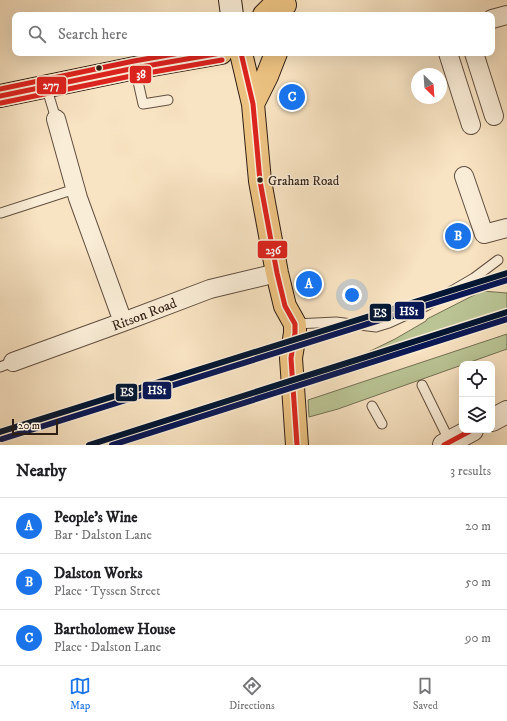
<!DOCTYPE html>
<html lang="en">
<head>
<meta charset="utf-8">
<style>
  body { margin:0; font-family:"IM FELL DW Pica",serif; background:#f6f6f6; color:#202124 }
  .controls { position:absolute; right:12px; bottom:12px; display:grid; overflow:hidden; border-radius:8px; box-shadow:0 4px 16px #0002 }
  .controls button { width:36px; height:36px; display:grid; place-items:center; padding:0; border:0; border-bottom:1px solid #e0e0e0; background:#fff; color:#202124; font:20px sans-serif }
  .compass { position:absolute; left:411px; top:68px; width:36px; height:36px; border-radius:50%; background:#fff; box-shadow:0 4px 16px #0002; rotate:155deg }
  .scale { position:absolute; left:12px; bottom:10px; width:46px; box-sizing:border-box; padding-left:4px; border:2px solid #2f1e14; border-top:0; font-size:11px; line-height:14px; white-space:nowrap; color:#2f1e14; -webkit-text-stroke:3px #faedd7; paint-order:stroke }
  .you { position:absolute; left:352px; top:295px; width:14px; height:14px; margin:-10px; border:3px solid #fff; border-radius:50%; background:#1a73e8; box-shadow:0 0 0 6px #1a73e833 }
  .badge { display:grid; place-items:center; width:26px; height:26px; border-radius:50%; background:#1a73e8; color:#fff; font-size:13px; font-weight:700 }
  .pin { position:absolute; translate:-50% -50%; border:2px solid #fff; box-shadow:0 1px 4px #0006 }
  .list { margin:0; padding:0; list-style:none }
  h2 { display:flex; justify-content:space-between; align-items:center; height:52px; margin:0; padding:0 16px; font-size:17px }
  h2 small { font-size:13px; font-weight:400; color:#757577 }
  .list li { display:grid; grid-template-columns:26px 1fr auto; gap:12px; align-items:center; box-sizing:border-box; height:56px; padding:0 16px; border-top:1px solid #e0e0e0 }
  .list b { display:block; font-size:15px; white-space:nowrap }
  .list p { margin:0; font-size:13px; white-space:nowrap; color:#757577 }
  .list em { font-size:13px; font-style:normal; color:#757577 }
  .icon { flex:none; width:22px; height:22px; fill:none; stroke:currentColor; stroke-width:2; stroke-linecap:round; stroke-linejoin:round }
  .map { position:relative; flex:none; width:507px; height:445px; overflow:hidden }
  .search { position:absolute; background:#fff; box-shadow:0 4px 16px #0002; left:12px; right:12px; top:12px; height:44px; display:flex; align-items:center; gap:10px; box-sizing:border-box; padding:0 14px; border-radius:8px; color:#757577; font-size:15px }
  .sheet { height:220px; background:#fff }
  nav { display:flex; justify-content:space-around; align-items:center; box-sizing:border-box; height:56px; border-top:1px solid #e0e0e0; background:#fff; font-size:11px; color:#757577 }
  nav a { display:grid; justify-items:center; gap:2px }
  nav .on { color:#1a73e8 }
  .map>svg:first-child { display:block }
</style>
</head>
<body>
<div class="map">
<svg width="507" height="445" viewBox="0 0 507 445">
  <rect width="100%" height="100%" fill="#f8e3c2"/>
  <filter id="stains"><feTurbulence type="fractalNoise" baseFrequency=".005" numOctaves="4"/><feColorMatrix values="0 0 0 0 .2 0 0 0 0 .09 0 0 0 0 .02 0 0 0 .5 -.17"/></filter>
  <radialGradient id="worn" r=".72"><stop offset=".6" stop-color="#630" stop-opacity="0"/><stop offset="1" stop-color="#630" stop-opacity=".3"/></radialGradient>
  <path fill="#bac495" stroke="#747154" d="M 482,291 L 507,293 L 507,314 L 307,381 L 307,378 L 358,357 L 395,339 L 426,321 L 427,319 Z
    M 507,334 L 507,349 L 338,409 L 309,417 L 308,400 Z"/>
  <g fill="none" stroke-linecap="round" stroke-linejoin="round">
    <defs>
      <path id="service" d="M 135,68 L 143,104 L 168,100
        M 46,86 L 56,119
        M 1,213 L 75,189
        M 295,324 L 336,322 L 376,327 L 389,323 L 426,306 L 474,278 L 498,260
        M 0,367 L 13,362
        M 422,385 L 450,442
        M 372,406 L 382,424"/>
      <path id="minor" d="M 492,19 L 507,15
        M 448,53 L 471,125
        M 474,53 L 494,116
        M 56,119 L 78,198 L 123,322
        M 464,176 L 484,234 L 507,228
        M 13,362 L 123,322 L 210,289 L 277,273"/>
      <path id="tertiary" d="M 492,420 L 507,412
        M 444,445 L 472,430"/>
      <path id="secondary" d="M 230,0 L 232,15"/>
      <path id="primary" d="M 264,15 L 270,9 L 285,5
        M 241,53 L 253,104 L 260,181 L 277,273 L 285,306 L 295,324 L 295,333 L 291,358 L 297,445
        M 0,96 L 135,68 L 221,53
        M 253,104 L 267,76 L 276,53"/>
    </defs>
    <use href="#service" stroke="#614f40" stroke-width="11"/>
    <use href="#minor" stroke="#614f40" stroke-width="20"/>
    <use href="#tertiary" stroke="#614f40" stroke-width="24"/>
    <use href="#secondary" stroke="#2f1e14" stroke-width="24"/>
    <use href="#primary" stroke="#2f1e14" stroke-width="24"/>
    <use href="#service" stroke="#faedd7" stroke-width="9"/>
    <use href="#minor" stroke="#faedd7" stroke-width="18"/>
    <use href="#tertiary" stroke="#faedd7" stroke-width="22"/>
    <use href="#secondary" stroke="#faedd7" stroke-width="22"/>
    <use href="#primary" stroke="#ecc281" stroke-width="22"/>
    <defs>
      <path id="bus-1" d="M 241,53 L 253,104 L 260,181 L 277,273 L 285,306 L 295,324 L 295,333 L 291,358 L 297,445
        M 444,445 L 472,430"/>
      <path id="bus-2" d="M 0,96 L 135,68 L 221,53"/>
      <path id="bus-3" d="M 1,103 L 136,75 L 222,60"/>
      <path id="bus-4" d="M 0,89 L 134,61 L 180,53"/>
    </defs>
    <use href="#bus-1" stroke="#faedd7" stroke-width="8"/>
    <use href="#bus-2" stroke="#faedd7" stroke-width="8"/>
    <use href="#bus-3" stroke="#faedd7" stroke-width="8"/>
    <use href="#bus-4" stroke="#faedd7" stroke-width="8"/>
    <use href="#bus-1" stroke="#dc241f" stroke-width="5"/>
    <use href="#bus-2" stroke="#dc241f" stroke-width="5"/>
    <use href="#bus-3" stroke="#dc241f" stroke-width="5"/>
    <use href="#bus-4" stroke="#dc241f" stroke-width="5"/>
    <defs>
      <path id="rail-1" d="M 0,432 L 507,273
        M 89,445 L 507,312"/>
      <path id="rail-2" d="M 2,439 L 507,280
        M 112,445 L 507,319"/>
    </defs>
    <use href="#rail-1" stroke="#faedd7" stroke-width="9"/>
    <use href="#rail-2" stroke="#faedd7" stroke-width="9"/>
    <use href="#rail-1" stroke="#011633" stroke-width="6"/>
    <use href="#rail-2" stroke="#091855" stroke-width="6"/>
  </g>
  <g fill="#2f1e14" stroke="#faedd7" stroke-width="1.5">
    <circle cx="99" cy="68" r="3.5"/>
    <circle cx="260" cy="180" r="3.5"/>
  </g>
  <g text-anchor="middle" stroke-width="3" stroke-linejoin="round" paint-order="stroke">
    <g font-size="13" fill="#2f1e14" stroke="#faedd7" text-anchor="start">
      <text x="268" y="185">Graham Road</text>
    </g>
    <g font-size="14" fill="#2f1e14" stroke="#faedd7">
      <text transform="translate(144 314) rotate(-21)" y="5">Ritson Road</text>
    </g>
  </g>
  <g stroke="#faedd7" stroke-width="1.5">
    <rect x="129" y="65" width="23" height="19" rx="4" fill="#dc241f"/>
    <rect x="36" y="76" width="31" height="19" rx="4" fill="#dc241f"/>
    <rect x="257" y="240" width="31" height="19" rx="4" fill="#dc241f"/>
    <rect x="394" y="301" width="31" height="19" rx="4" fill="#091855"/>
    <rect x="369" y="303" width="23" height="19" rx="4" fill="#011633"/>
    <rect x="142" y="381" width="30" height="19" rx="4" fill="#091855"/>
    <rect x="115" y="383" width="23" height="19" rx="4" fill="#011633"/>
  </g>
  <g font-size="11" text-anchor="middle" font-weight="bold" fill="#fff">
    <text x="141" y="78">38</text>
    <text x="51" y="89">277</text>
    <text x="273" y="254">236</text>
    <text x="409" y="315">HS1</text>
    <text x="380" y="317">ES</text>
    <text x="157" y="394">HS1</text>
    <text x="127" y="396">ES</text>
  </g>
  <rect width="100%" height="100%" filter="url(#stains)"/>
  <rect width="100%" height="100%" fill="url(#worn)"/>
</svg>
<div class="controls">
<button><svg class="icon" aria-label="locate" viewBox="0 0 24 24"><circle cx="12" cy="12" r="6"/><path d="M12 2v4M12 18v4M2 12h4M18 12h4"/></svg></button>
<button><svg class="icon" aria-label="layers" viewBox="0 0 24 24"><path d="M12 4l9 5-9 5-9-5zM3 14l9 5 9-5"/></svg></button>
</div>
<svg class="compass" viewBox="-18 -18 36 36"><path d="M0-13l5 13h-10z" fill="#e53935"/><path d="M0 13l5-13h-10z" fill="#757577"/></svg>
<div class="scale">20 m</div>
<div class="you"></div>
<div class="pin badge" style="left:309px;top:284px">A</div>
<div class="pin badge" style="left:458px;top:236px">B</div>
<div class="pin badge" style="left:292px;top:97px">C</div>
<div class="search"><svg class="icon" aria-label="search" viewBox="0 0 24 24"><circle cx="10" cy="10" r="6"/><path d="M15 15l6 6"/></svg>Search here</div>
</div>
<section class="sheet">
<h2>Nearby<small>3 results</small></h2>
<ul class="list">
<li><span class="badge">A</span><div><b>People's Wine</b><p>Bar · Dalston Lane</p></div><em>20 m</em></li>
<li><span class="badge">B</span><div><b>Dalston Works</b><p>Place · Tyssen Street</p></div><em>50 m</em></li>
<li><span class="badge">C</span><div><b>Bartholomew House</b><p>Place · Dalston Lane</p></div><em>90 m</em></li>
</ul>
</section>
<nav>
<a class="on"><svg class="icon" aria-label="map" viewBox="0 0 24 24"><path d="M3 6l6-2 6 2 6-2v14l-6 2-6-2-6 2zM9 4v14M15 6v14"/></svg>Map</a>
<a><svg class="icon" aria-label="directions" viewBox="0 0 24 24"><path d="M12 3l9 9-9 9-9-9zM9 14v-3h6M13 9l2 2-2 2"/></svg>Directions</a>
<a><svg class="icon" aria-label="saved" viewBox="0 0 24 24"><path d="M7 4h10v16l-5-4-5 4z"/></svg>Saved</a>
</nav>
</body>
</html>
